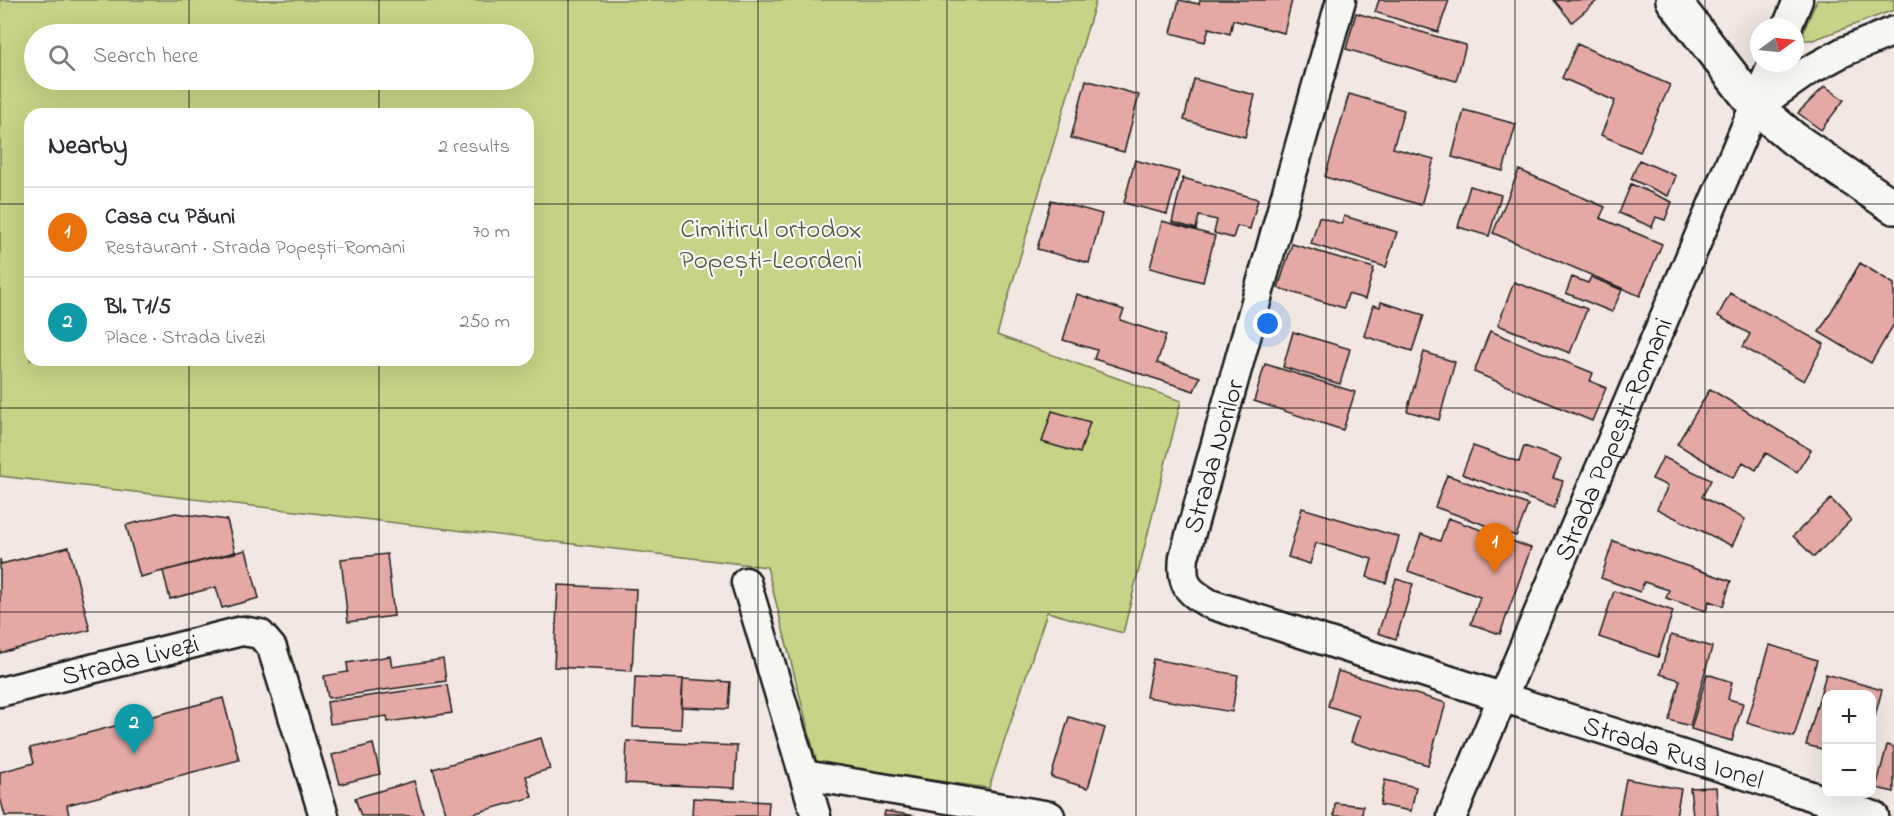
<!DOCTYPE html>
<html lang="en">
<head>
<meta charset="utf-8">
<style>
  body { margin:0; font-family:"Indie Flower",sans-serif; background:#f2f2f3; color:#2b2b33 }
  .controls { position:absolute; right:18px; bottom:18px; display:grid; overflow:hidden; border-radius:12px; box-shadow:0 6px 24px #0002 }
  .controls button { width:54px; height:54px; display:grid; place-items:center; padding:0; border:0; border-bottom:2px solid #e1e1e2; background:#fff; color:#2b2b33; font:30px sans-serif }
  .compass { position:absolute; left:1750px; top:18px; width:54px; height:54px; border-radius:50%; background:#fff; box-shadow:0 6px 24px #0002; rotate:75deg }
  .you { position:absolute; left:1268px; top:324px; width:21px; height:21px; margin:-15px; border:4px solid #fff; border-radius:50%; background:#1a73e8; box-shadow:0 0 0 9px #1a73e833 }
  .badge { display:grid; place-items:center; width:39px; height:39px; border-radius:50%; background:#1f6fb2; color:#fff; font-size:20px; font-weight:700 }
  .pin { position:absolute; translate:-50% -50px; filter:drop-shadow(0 2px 3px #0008) }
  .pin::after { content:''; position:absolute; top:32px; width:21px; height:18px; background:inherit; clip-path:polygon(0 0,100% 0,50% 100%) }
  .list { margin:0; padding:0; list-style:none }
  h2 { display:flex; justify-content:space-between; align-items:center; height:78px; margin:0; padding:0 24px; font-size:26px }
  h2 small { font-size:20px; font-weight:400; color:#7c7c81 }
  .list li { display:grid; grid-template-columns:39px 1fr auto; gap:18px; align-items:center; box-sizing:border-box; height:90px; padding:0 24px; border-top:2px solid #e1e1e2 }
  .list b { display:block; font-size:22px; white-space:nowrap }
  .list p { margin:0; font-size:20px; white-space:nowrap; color:#7c7c81 }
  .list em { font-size:20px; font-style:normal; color:#7c7c81 }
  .icon { flex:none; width:33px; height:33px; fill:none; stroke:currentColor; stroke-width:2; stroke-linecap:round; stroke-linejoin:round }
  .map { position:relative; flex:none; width:1894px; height:816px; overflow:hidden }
  .search { position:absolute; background:#fff; box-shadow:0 6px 24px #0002; left:24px; top:24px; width:510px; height:66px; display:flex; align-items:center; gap:15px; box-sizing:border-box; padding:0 21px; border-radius:33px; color:#7c7c81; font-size:22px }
  .panel { position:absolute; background:#fff; box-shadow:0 6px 24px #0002; left:24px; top:108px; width:510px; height:258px; border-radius:18px }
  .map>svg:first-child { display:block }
</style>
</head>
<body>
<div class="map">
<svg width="1894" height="816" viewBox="0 0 1894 816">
  <rect width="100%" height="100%" fill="#f2e7e3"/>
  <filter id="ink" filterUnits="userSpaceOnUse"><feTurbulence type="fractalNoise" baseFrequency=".0167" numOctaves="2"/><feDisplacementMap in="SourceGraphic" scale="12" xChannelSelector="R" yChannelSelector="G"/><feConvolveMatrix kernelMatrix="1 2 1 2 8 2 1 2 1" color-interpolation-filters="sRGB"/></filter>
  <g filter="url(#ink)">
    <path fill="#c7d386" stroke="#727851" stroke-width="1.5" fill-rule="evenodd" d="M 0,0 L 1096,0 L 997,335 L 1181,401 L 1123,633 L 1047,612 L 989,788 L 817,764 L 767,567 L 0,476 ZM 34,34 L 524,34 L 524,80 L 34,80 ZM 30,114 L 528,114 L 528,360 L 30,360 Z
      M 1817,0 L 1894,0 L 1894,10 L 1813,40 L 1804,40 L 1804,30 Z"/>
    <path fill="#e4a9a5" stroke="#1c1c1c" stroke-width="1.5" d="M 1179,0 L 1199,4 L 1200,0 L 1292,0 L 1284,33 L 1233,20 L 1230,34 L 1209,28 L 1205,42 L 1171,33 Z
      M 1379,0 L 1449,0 L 1438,32 L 1375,12 Z
      M 1554,0 L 1598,0 L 1572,22 Z
      M 1356,13 L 1466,45 L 1456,81 L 1346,49 Z
      M 1577,44 L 1670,85 L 1640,152 L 1601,135 L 1615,101 L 1562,78 Z
      M 1194,79 L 1255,95 L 1245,137 L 1184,120 Z
      M 1086,80 L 1139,95 L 1124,152 L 1071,138 Z
      M 1825,86 L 1844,100 L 1821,130 L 1798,113 Z
      M 1349,94 L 1404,110 L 1393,148 L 1434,159 L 1421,205 L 1325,177 Z
      M 1464,110 L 1516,124 L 1503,171 L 1452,157 Z
      M 1135,160 L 1179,172 L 1167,214 L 1124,203 Z
      M 1639,160 L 1676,176 L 1668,196 L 1631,179 Z
      M 1519,170 L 1605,207 L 1600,218 L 1662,244 L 1640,296 L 1493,233 Z
      M 1183,178 L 1258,199 L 1250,229 L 1237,226 L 1233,238 L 1214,233 L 1217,220 L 1199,216 L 1196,229 L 1172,222 Z
      M 1631,184 L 1672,202 L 1665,220 L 1656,217 L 1652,227 L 1619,213 Z
      M 1470,186 L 1501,195 L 1489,236 L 1458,227 Z
      M 1051,200 L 1102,214 L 1089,263 L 1037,249 Z
      M 1344,216 L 1397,232 L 1386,267 L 1311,244 L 1319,217 L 1342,224 Z
      M 1162,221 L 1215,236 L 1203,282 L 1150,268 Z
      M 1292,244 L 1374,268 L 1365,299 L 1348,294 L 1344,308 L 1278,288 Z
      M 1860,263 L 1894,284 L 1894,324 L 1871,363 L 1819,332 Z
      M 1572,277 L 1588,283 L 1591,277 L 1622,290 L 1612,312 L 1566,293 Z
      M 1514,282 L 1587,309 L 1570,353 L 1498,325 Z
      M 1730,293 L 1824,344 L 1804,381 L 1743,347 L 1750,334 L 1718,316 Z
      M 1077,294 L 1124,310 L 1120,320 L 1166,335 L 1157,363 L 1200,377 L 1194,391 L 1094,359 L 1097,350 L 1063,340 Z
      M 1381,302 L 1424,315 L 1412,351 L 1364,336 L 1373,305 L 1380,307 Z
      M 1490,331 L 1593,373 L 1590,381 L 1606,388 L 1592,421 L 1474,372 Z
      M 1293,332 L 1350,349 L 1340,384 L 1283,367 Z
      M 1424,352 L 1455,362 L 1439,420 L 1407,411 Z
      M 1265,364 L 1355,392 L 1343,430 L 1254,401 Z
      M 1710,389 L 1811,450 L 1797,472 L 1766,453 L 1756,470 L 1743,462 L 1733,478 L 1677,444 Z
      M 1052,411 L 1090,422 L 1080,453 L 1042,442 Z
      M 1473,446 L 1519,462 L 1524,446 L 1561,459 L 1553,478 L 1563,481 L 1554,508 L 1462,474 Z
      M 1663,457 L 1711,480 L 1702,497 L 1745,519 L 1732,546 L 1657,509 L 1668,486 L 1652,479 Z
      M 1447,475 L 1528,505 L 1516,536 L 1435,507 Z
      M 1831,499 L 1851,520 L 1814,557 L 1793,536 Z
      M 1302,508 L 1399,537 L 1386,583 L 1367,577 L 1372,559 L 1316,543 L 1310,564 L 1288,557 Z
      M 175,513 L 227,520 L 235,552 L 140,577 L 126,525 Z
      M 1448,518 L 1531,548 L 1500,634 L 1471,624 L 1480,597 L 1408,571 L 1421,534 L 1440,541 Z
      M 1613,541 L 1731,581 L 1723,606 L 1709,601 L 1706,611 L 1666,598 L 1669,590 L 1644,582 L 1640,592 L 1601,578 Z
      M 69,547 L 90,630 L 0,653 L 0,559 L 1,564 Z
      M 246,550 L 259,598 L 222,608 L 216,587 L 170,599 L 163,571 Z
      M 387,554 L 394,616 L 348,622 L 341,559 Z
      M 1396,579 L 1413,584 L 1396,639 L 1378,633 Z
      M 558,585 L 636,589 L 632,671 L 554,667 Z
      M 1614,591 L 1673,611 L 1658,657 L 1599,637 Z
      M 1671,635 L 1712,647 L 1690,726 L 1669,720 L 1680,680 L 1660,674 Z
      M 1770,645 L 1817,660 L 1794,737 L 1747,723 Z
      M 390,656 L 392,667 L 443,659 L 446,681 L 328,698 L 324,676 L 348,672 L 347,663 Z
      M 1153,659 L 1238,675 L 1232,712 L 1146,697 Z
      M 1338,671 L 1446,703 L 1428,765 L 1351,742 L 1359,716 L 1328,706 Z
      M 1707,674 L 1732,682 L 1728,699 L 1743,703 L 1732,741 L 1691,729 Z
      M 1826,674 L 1882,690 L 1872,727 L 1872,694 L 1826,694 L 1826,750 L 1806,745 Z
      M 635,677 L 683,679 L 681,729 L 633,727 Z
      M 683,679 L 730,682 L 728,709 L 681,707 Z
      M 447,685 L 452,713 L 388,722 L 387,716 L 330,724 L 327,702 Z
      M 223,698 L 239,760 L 67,805 L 69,816 L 5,816 L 0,797 L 0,772 L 34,763 L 30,748 Z
      M 1069,717 L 1105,728 L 1088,788 L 1051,777 Z
      M 541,738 L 550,769 L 526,776 L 532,797 L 465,816 L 447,816 L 433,769 Z
      M 627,741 L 737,746 L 735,788 L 625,783 Z
      M 373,744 L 380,774 L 340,784 L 332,755 Z
      M 1887,745 L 1894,747 L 1894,792 L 1876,788 Z
      M 1626,779 L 1681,789 L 1676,816 L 1619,816 Z
      M 1385,780 L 1416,787 L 1411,811 L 1380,805 Z
      M 414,781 L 424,816 L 361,816 L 355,798 Z
      M 1716,787 L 1718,816 L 1693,816 L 1690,788 Z
      M 693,798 L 769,802 L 768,816 L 692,816 Z
      M 1335,803 L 1363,806 L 1362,816 L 1334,816 Z
      M 885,811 L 916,816 L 884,816 Z"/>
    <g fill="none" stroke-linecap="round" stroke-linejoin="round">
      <defs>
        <g id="minor">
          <path id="s1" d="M 1341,0 L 1184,557 C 1181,584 1187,591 1210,604 L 1874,816"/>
          <path d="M 1787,27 L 1798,0"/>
          <path d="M 1756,107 L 1808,71 L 1843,52 L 1894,31"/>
          <path d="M 746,582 L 816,816"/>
          <path id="s2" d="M 0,692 L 242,631 L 260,634 L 272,648 L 324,816"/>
          <path d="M 804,775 L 1050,816"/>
          <path id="s3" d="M 1452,816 L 1773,63"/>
        </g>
        <path id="tertiary" d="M 1673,0 L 1756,107 L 1794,139 L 1894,207"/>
      </defs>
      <use href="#minor" stroke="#1c1c1c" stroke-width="33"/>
      <use href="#tertiary" stroke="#1c1c1c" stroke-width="38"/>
      <use href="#minor" stroke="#f6f6f2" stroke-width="28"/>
      <use href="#tertiary" stroke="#f6f6f2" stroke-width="33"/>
    </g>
  </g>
  <path fill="none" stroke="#1c1c1c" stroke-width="1.5" stroke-opacity="0.55" d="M 189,0 L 189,34M 379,0 L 379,34M 568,0 L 568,816M 758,0 L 758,816M 947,0 L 947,816M 1136,0 L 1136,816M 1326,0 L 1326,816M 1515,0 L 1515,816M 1705,0 L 1705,816M 189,80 L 189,114M 379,80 L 379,114M 0,204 L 30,204M 528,204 L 1894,204M 189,360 L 189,816M 379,360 L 379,816M 0,408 L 1894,408M 0,612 L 1894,612"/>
  <g text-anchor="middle" stroke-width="4.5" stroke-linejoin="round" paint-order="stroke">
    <g font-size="27" fill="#4f533c" stroke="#f6f6f2">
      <text x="771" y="237">Cimitirul ortodox<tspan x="771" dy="31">Popești-Leordeni</tspan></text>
    </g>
    <g font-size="27" fill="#1c1c1c" stroke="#f6f6f2">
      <text dy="9" stroke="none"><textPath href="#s3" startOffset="410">Strada Popești-Romani</textPath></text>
      <text transform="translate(1213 456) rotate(-74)" y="9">Strada Norilor</text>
      <text dy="9" stroke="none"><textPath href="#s2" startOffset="134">Strada Livezi</textPath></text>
      <text dy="9" stroke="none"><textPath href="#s1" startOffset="1124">Strada Rus Ionel</textPath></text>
    </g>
  </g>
</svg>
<div class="controls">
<button>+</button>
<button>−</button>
</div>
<svg class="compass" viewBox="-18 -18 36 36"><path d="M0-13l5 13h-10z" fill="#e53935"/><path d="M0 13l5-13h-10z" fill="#7c7c81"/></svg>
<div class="you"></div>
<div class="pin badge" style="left:1495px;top:573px;background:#e8710a">1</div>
<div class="pin badge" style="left:134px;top:754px;background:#0f9aa8">2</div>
<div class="search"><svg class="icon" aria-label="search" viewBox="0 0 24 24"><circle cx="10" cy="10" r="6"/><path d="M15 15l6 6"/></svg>Search here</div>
<section class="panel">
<h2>Nearby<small>2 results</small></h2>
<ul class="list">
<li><span class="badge" style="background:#e8710a">1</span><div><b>Casa cu Păuni</b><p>Restaurant · Strada Popești-Romani</p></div><em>70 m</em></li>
<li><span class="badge" style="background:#0f9aa8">2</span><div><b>Bl. T1/5</b><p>Place · Strada Livezi</p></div><em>250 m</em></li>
</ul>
</section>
</div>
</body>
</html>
